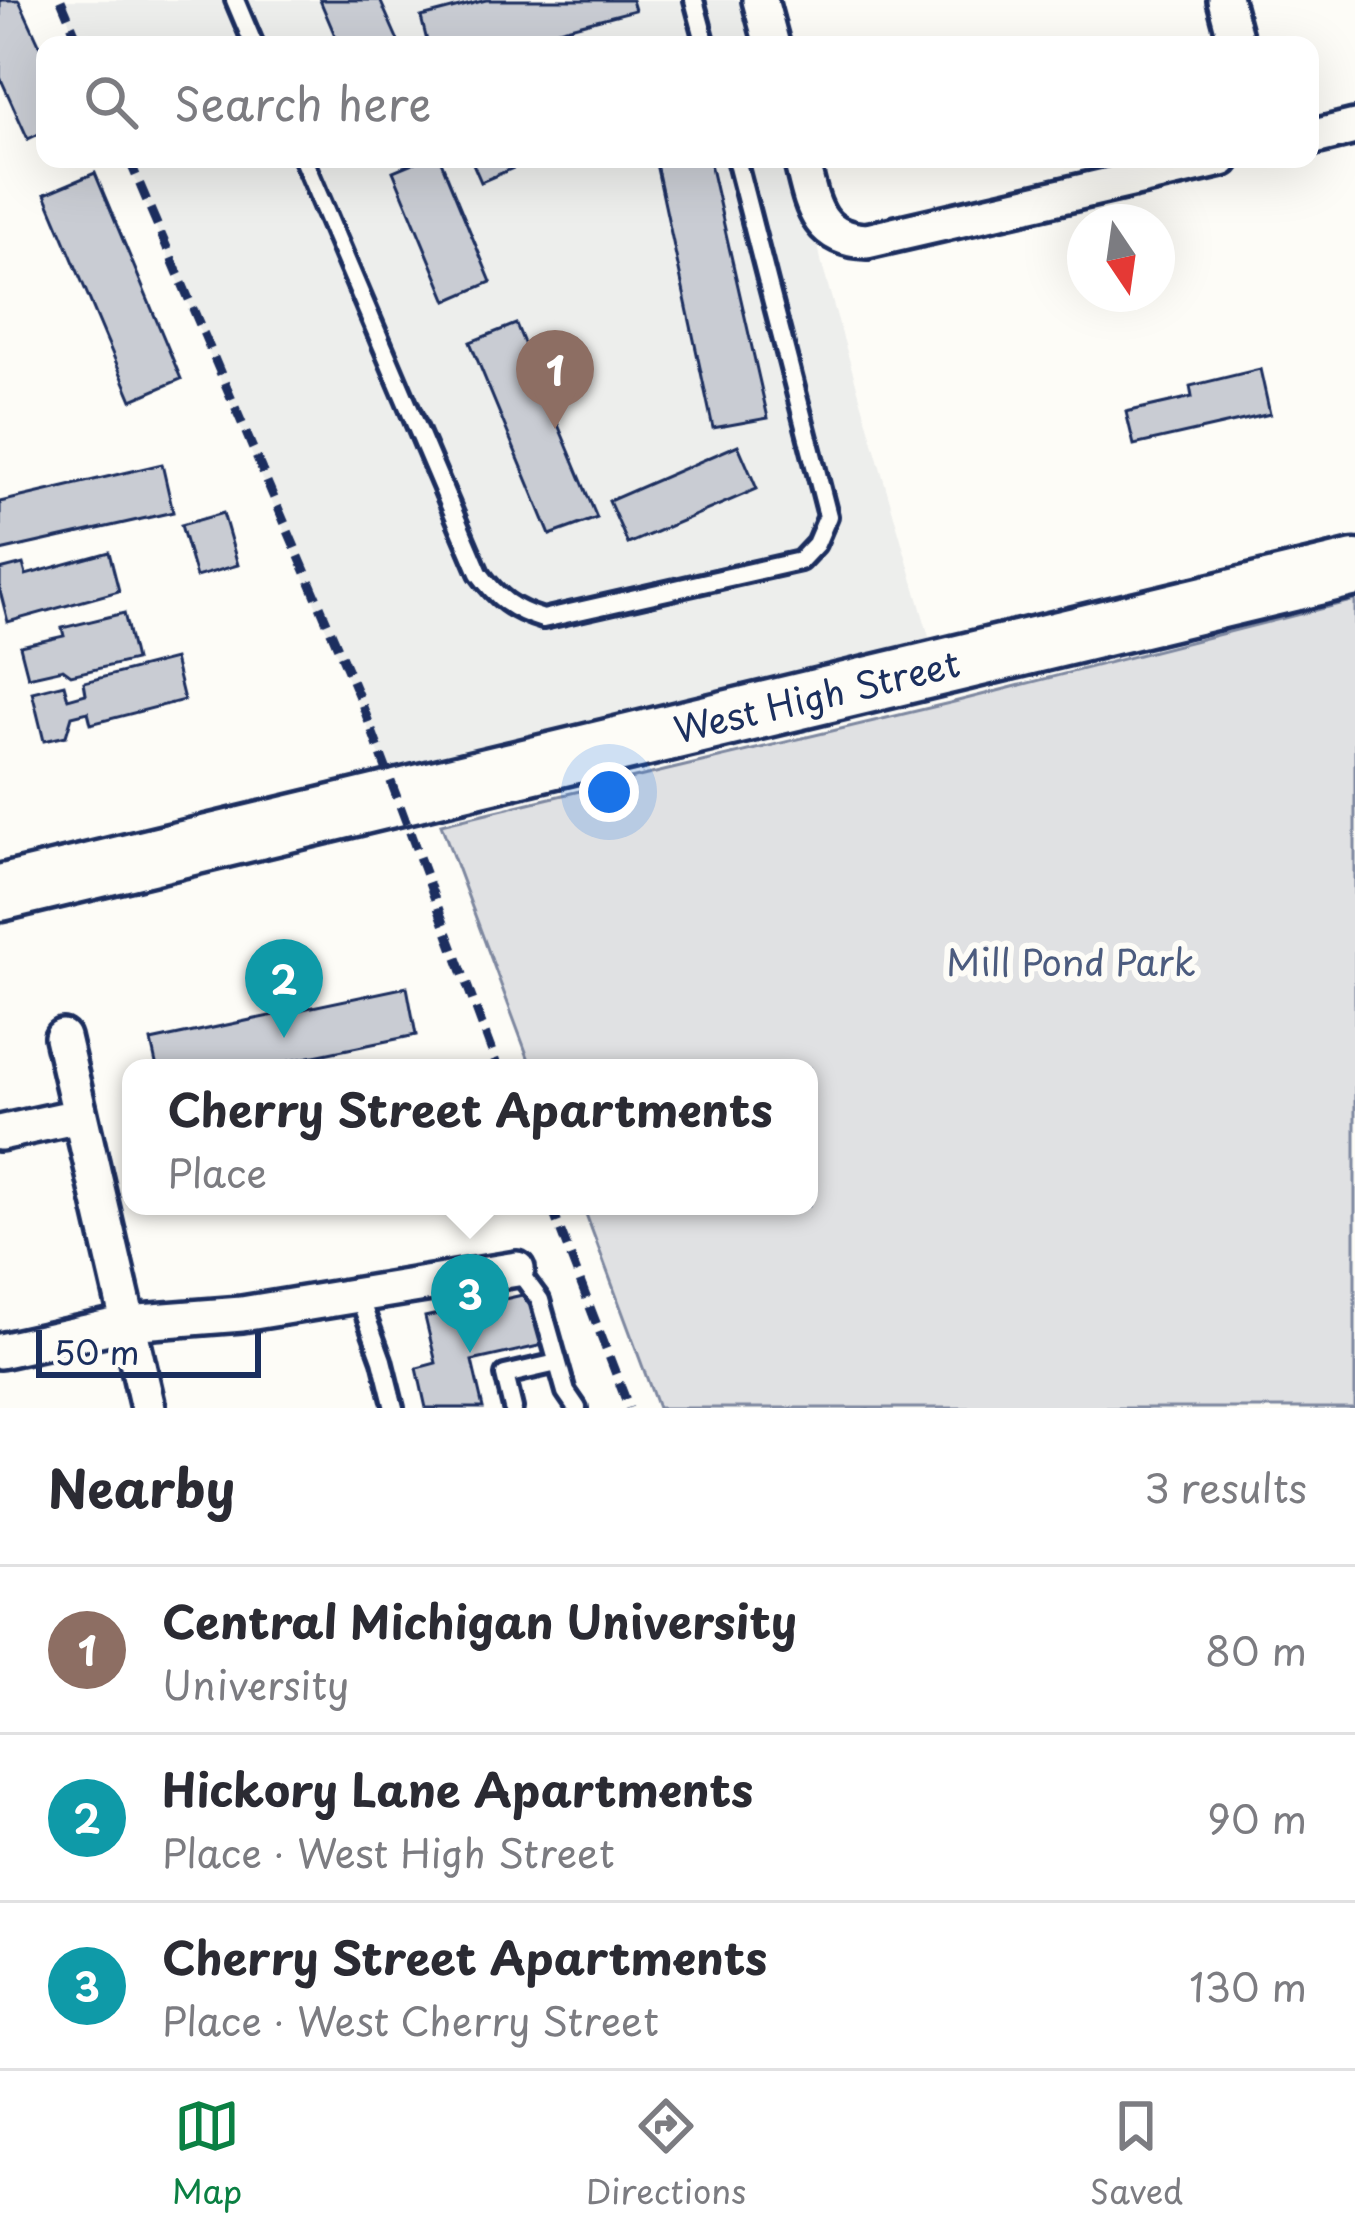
<!DOCTYPE html>
<html lang="en">
<head>
<meta charset="utf-8">
<style>
  body { margin:0; font-family:"Playpen Sans",sans-serif; background:#f2f2f3; color:#2b2b33 }
  .compass { position:absolute; left:1067px; top:204px; width:108px; height:108px; border-radius:50%; background:#fff; box-shadow:0 12px 48px #0002; rotate:167deg }
  .scale { position:absolute; left:36px; bottom:30px; width:225px; box-sizing:border-box; padding-left:12px; border:6px solid #1b2f5e; border-top:0; font-size:33px; line-height:42px; white-space:nowrap; color:#1b2f5e; -webkit-text-stroke:9px #fdfcf7; paint-order:stroke }
  .you { position:absolute; left:609px; top:792px; width:42px; height:42px; margin:-30px; border:9px solid #fff; border-radius:50%; background:#1a73e8; box-shadow:0 0 0 18px #1a73e833 }
  .badge { display:grid; place-items:center; width:78px; height:78px; border-radius:50%; background:#0b8043; color:#fff; font-size:39px; font-weight:700 }
  .pin { position:absolute; translate:-50% -99px; filter:drop-shadow(0 3px 6px #0008) }
  .pin::after { content:''; position:absolute; top:63px; width:42px; height:36px; background:inherit; clip-path:polygon(0 0,100% 0,50% 100%) }
  .popup { position:absolute; left:122px; top:1059px; width:696px; height:156px; box-sizing:border-box; display:grid; place-content:center; border-radius:24px; background:#fff; filter:drop-shadow(0 3px 9px #0005); font-size:39px; white-space:nowrap; color:#7c7c81 }
  .popup b { font-size:45px; color:#2b2b33 }
  .popup::after { content:''; position:absolute; left:50%; top:100%; margin-left:-24px; border:24px solid transparent; border-top-color:#fff }
  .list { margin:0; padding:0; list-style:none }
  h2 { display:flex; justify-content:space-between; align-items:center; height:156px; margin:0; padding:0 48px; font-size:51px }
  h2 small { font-size:39px; font-weight:400; color:#7c7c81 }
  .list li { display:grid; grid-template-columns:78px 1fr auto; gap:36px; align-items:center; box-sizing:border-box; height:168px; padding:0 48px; border-top:3px solid #e1e1e2 }
  .list b { display:block; font-size:45px; white-space:nowrap }
  .list p { margin:0; font-size:39px; white-space:nowrap; color:#7c7c81 }
  .list em { font-size:39px; font-style:normal; color:#7c7c81 }
  .icon { flex:none; width:66px; height:66px; fill:none; stroke:currentColor; stroke-width:2; stroke-linecap:round; stroke-linejoin:round }
  .map { position:relative; flex:none; width:1355px; height:1408px; overflow:hidden }
  .search { position:absolute; background:#fff; box-shadow:0 12px 48px #0002; left:36px; right:36px; top:36px; height:132px; display:flex; align-items:center; gap:30px; box-sizing:border-box; padding:0 42px; border-radius:24px; color:#7c7c81; font-size:45px }
  .sheet { height:660px; background:#fff }
  nav { display:flex; justify-content:space-around; align-items:center; box-sizing:border-box; height:168px; border-top:3px solid #e1e1e2; background:#fff; font-size:33px; color:#7c7c81 }
  nav a { display:grid; justify-items:center; gap:6px }
  nav .on { color:#0b8043 }
  .map>svg:first-child { display:block }
</style>
</head>
<body>
<div class="map">
<svg width="1355" height="1408" viewBox="0 0 1355 1408">
  <rect width="100%" height="100%" fill="#fdfcf7"/>
  <filter id="ink" filterUnits="userSpaceOnUse"><feTurbulence type="fractalNoise" baseFrequency=".00833" numOctaves="2"/><feDisplacementMap in="SourceGraphic" scale="24" xChannelSelector="R" yChannelSelector="G"/><feConvolveMatrix kernelMatrix="1 2 1 2 8 2 1 2 1" color-interpolation-filters="sRGB"/></filter>
  <g filter="url(#ink)">
    <path fill="#edeeec" d="M 60,0 L 760,0 L 772,45 L 79,45 Z
      M 127,159 L 801,159 L 822,265 L 938,668 L 397,796 Z"/>
    <path fill="#e0e1e3" stroke="#7e88a0" stroke-width="3" d="M 1355,600 L 1355,1408 L 658,1408 L 583,1206 L 809,1206 L 809,1068 L 532,1068 L 441,824 L 954,702 Z"/>
    <path fill="#c9ccd3" stroke="#1b2f5e" stroke-width="3" d="M 0,0 L 19,0 L 45,57 L 45,131 L 28,139 L 0,77 Z
      M 320,0 L 380,0 L 399,43 L 339,45 Z
      M 486,0 L 632,0 L 635,10 L 501,45 L 428,45 L 421,17 Z
      M 422,159 L 440,159 L 491,282 L 447,301 L 393,171 Z
      M 471,159 L 534,159 L 481,182 Z
      M 655,159 L 709,159 L 768,418 L 713,428 Z
      M 95,173 L 181,379 L 132,400 L 45,194 Z
      M 516,324 L 597,518 L 550,535 L 470,342 Z
      M 1260,369 L 1270,414 L 1134,445 L 1126,412 L 1192,397 L 1190,386 Z
      M 738,445 L 757,489 L 628,544 L 609,501 Z
      M 162,464 L 173,512 L 0,551 L 0,502 Z
      M 223,513 L 238,565 L 196,577 L 181,525 Z
      M 109,552 L 119,591 L 8,622 L 0,591 L 0,570 L 23,564 L 26,575 Z
      M 124,613 L 135,660 L 71,675 L 63,669 L 28,677 L 20,646 L 64,636 L 62,628 Z
      M 174,659 L 184,700 L 91,724 L 88,712 L 72,716 L 66,736 L 44,741 L 32,692 L 64,684 L 68,699 L 86,694 L 84,682 Z
      M 407,987 L 416,1035 L 256,1068 L 157,1068 L 151,1041 Z
      M 531,1293 L 543,1345 L 472,1361 L 483,1408 L 426,1408 L 417,1368 L 436,1363 L 425,1317 Z"/>
    <g fill="none" stroke-linecap="round" stroke-linejoin="round">
      <defs>
        <path id="service" d="M 235,0 L 254,45
          M 694,0 L 706,45
          M 303,159 L 479,573 C 497,598 513,610 543,619 L 800,561 L 816,544 L 828,516 L 736,159
          M 517,1269 L 540,1300 L 566,1392 L 577,1408
          M 358,1294 L 382,1360 L 394,1408
          M 513,1408 L 505,1375 L 557,1363"/>
        <path id="minor" d="M 760,0 L 772,45
          M 1225,0 L 1237,45
          M 1310,138 L 1355,127
          M 801,159 C 812,201 814,239 867,241 L 1222,159
          M 62,1037 L 148,1408
          M 0,1133 L 79,1116
          M 0,1351 L 127,1323 L 242,1314 L 517,1269"/>
        <g id="primary">
          <path id="s1" d="M 0,893 L 1355,568"/>
        </g>
      </defs>
      <use href="#service" stroke="#1b2f5e" stroke-width="26"/>
      <use href="#minor" stroke="#1b2f5e" stroke-width="42"/>
      <use href="#primary" stroke="#1b2f5e" stroke-width="63"/>
      <use href="#service" stroke="#fdfcf7" stroke-width="16"/>
      <use href="#minor" stroke="#fdfcf7" stroke-width="33"/>
      <use href="#primary" stroke="#fdfcf7" stroke-width="54"/>
      <path stroke="#1b2f5e" stroke-width="9" stroke-dasharray="18 9" stroke-linecap="butt" d="M 61,0 L 80,45
        M 129,159 L 362,704 L 498,1068
        M 551,1206 L 629,1408"/>
    </g>
  </g>
  <g text-anchor="middle" stroke-width="12" stroke-linejoin="round" paint-order="stroke">
    <g font-size="36" fill="#1b2f5e" stroke="#fdfcf7">
      <text dy="13" stroke="none"><textPath href="#s1" startOffset="840">West High Street</textPath></text>
    </g>
    <g font-size="36" fill="#4c5c7f" stroke="#fdfcf7">
      <text x="1071" y="976">Mill Pond Park</text>
    </g>
  </g>
</svg>
<svg class="compass" viewBox="-18 -18 36 36"><path d="M0-13l5 13h-10z" fill="#e53935"/><path d="M0 13l5-13h-10z" fill="#7c7c81"/></svg>
<div class="scale">50 m</div>
<div class="you"></div>
<div class="pin badge" style="left:555px;top:429px;background:#8d6e63">1</div>
<div class="pin badge" style="left:284px;top:1038px;background:#0f9aa8">2</div>
<div class="pin badge" style="left:470px;top:1353px;background:#0f9aa8">3</div>
<div class="popup"><b>Cherry Street Apartments</b>Place</div>
<div class="search"><svg class="icon" aria-label="search" viewBox="0 0 24 24"><circle cx="10" cy="10" r="6"/><path d="M15 15l6 6"/></svg>Search here</div>
</div>
<section class="sheet">
<h2>Nearby<small>3 results</small></h2>
<ul class="list">
<li><span class="badge" style="background:#8d6e63">1</span><div><b>Central Michigan University</b><p>University</p></div><em>80 m</em></li>
<li><span class="badge" style="background:#0f9aa8">2</span><div><b>Hickory Lane Apartments</b><p>Place · West High Street</p></div><em>90 m</em></li>
<li><span class="badge" style="background:#0f9aa8">3</span><div><b>Cherry Street Apartments</b><p>Place · West Cherry Street</p></div><em>130 m</em></li>
</ul>
</section>
<nav>
<a class="on"><svg class="icon" aria-label="map" viewBox="0 0 24 24"><path d="M3 6l6-2 6 2 6-2v14l-6 2-6-2-6 2zM9 4v14M15 6v14"/></svg>Map</a>
<a><svg class="icon" aria-label="directions" viewBox="0 0 24 24"><path d="M12 3l9 9-9 9-9-9zM9 14v-3h6M13 9l2 2-2 2"/></svg>Directions</a>
<a><svg class="icon" aria-label="saved" viewBox="0 0 24 24"><path d="M7 4h10v16l-5-4-5 4z"/></svg>Saved</a>
</nav>
</body>
</html>
